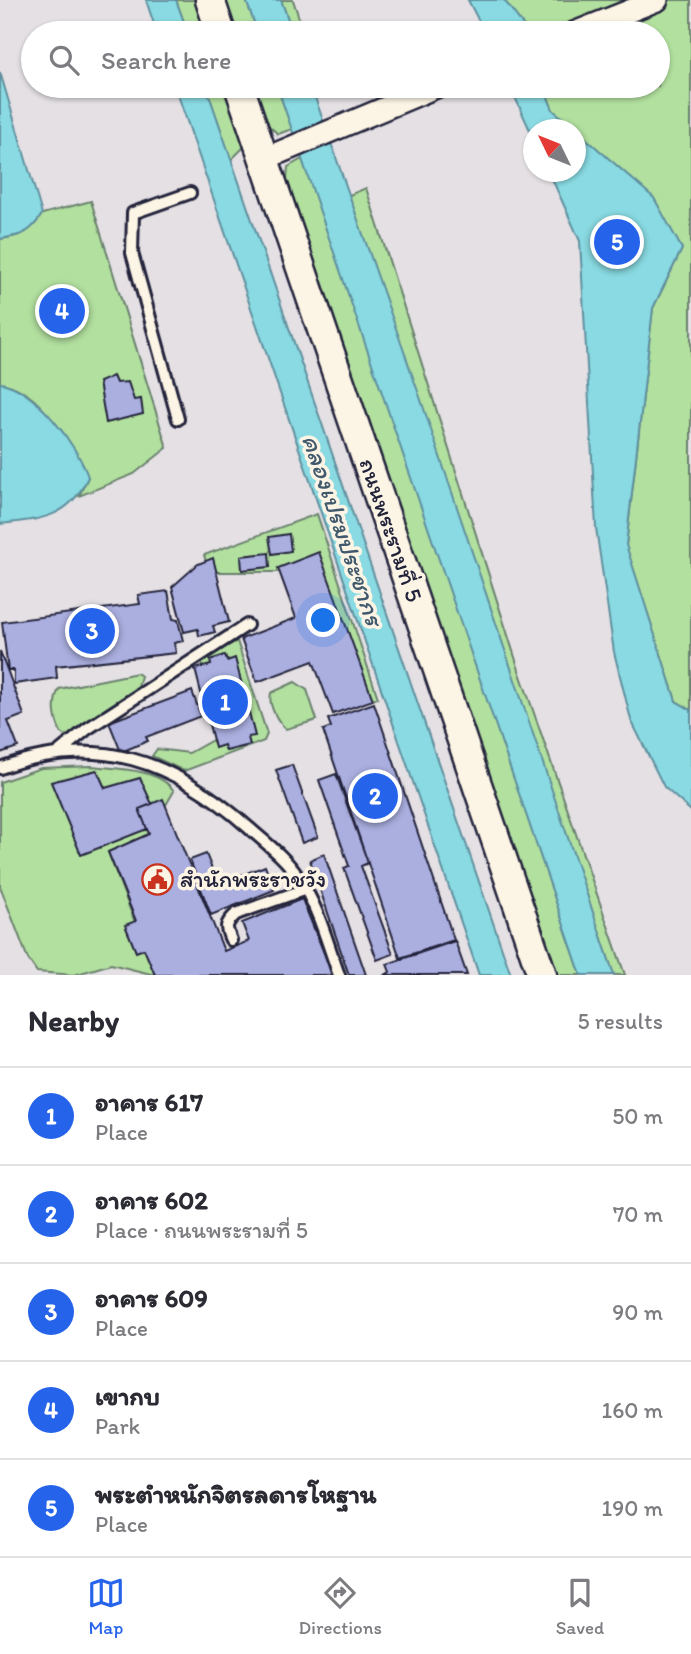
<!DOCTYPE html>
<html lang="en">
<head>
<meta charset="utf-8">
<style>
  body { margin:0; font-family:Itim,"Playpen Sans Thai",sans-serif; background:#f7f7f7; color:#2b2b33 }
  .compass { position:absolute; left:523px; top:119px; width:63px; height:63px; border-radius:50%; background:#fff; box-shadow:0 2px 5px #0004; rotate:313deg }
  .you { position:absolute; left:324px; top:621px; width:24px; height:24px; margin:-18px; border:5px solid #fff; border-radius:50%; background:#1a73e8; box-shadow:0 0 0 10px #1a73e833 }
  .badge { display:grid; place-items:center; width:46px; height:46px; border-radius:50%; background:#2563eb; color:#fff; font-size:23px; font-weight:700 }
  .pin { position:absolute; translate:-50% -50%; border:4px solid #fff; box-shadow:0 2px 7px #0006 }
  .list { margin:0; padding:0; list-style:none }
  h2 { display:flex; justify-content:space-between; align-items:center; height:91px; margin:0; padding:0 28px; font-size:30px }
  h2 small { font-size:23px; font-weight:400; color:#7c7c81 }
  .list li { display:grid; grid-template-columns:46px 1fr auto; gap:21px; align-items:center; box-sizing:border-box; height:98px; padding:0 28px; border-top:2px solid #e1e1e2 }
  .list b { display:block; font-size:26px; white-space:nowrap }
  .list p { margin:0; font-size:23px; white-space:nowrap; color:#7c7c81 }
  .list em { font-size:23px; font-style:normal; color:#7c7c81 }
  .icon { flex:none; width:38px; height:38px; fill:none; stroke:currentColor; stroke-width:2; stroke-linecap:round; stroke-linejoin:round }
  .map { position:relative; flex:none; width:691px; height:975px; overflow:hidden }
  .search { position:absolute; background:#fff; box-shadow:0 2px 5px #0004; left:21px; right:21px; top:21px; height:77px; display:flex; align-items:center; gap:18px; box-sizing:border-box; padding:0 24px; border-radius:38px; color:#7c7c81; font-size:26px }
  .sheet { height:581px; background:#fff }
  nav { display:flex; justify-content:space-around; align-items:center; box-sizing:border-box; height:98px; border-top:2px solid #e1e1e2; background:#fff; font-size:19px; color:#7c7c81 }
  nav a { display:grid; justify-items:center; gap:4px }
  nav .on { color:#2563eb }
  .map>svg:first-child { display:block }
</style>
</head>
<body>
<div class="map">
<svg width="691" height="975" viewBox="0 0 691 975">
  <rect width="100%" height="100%" fill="#e4e0e4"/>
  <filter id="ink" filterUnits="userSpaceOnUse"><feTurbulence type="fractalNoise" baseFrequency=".0143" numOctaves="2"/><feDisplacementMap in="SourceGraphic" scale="14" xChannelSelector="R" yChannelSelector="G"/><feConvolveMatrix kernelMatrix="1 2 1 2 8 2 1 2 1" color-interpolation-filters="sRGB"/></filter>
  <g filter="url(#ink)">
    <path fill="#b2e09f" stroke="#6a816d" stroke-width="2" d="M 176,0 L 198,0 L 209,33 L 188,33 Z
      M 225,0 L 246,0 L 258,33 L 237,33 Z
      M 281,0 L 293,0 L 304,33 L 293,33 Z
      M 504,0 L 691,0 L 691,710 L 676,701 L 626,546 L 653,308 L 682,249 L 653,198 L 553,110 L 545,90 L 548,86 L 658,86 L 658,33 L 529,33 Z
      M 206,86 L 227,86 L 245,146 L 231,160 Z
      M 255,86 L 277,86 L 292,129 L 278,134 L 268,125 Z
      M 302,159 L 319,205 L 581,975 L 557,975 L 287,179 L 288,167 Z
      M 366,188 L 519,670 L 625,975 L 614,975 L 349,195 Z
      M 91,201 L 167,448 L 134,474 L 79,496 L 88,477 C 67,445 43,389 0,383 L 0,239 C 21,236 31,233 42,214 Z
      M 317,514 L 378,698 L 362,699 L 300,572 L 209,572 L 204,555 Z
      M 237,641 L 267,734 L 264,741 L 184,771 L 152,756 L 157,749 L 189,753 L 223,734 L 201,660 Z
      M 137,673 L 141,676 L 138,687 L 68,736 L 62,734 C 54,720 52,703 59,689 Z
      M 295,682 L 307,690 L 317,720 L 286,729 C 277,721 268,705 271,693 Z
      M 91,766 C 116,769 158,768 174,791 L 149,834 L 108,852 L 155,975 L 111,964 L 74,975 L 37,972 L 28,959 L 0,886 L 0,782 L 41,768 Z"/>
    <path fill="#89dae2" stroke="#60909f" stroke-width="2" d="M 146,0 L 176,0 L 188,33 L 157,33 Z
      M 246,0 L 281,0 L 293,33 L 258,33 Z
      M 468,0 L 504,0 L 529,33 L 485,33 Z
      M 0,72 L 42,214 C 31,233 21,236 0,239 Z
      M 175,86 L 206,86 L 511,975 L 479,975 Z
      M 277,86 L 311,86 L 421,400 L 614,975 L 581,975 Z
      M 510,86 L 548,86 L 545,90 L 553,110 L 654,198 L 682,249 L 653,308 L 626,545 L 676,701 L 691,710 L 691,811 L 664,787 L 631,720 L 614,652 L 596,528 L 580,241 L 549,172 L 576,172 L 576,130 L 534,130 L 533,137 Z
      M 0,383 C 35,388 78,446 88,477 C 69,519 41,519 0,524 Z"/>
    <path fill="#abafe0" stroke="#22223b" stroke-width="2" d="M 113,376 L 116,383 L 128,382 L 134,400 L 141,399 L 143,414 L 106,423 L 99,382 Z
      M 289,534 L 291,551 L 272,554 L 269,537 Z
      M 319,552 L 373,700 L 333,714 L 313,661 L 257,682 L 241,639 L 296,618 L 278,568 Z
      M 269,553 L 270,567 L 242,570 L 241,556 Z
      M 213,558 L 229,622 L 213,626 L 215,632 L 199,636 L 198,629 L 184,632 L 172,587 L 198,564 Z
      M 168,591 L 173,619 L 178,620 L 183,641 L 174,643 L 176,653 L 56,666 L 57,678 L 14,684 L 14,670 L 8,670 L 2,622 L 140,604 L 138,595 Z
      M 0,651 L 24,715 L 8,721 L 18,747 L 0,753 Z
      M 225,655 L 227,661 L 235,658 L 255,736 L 248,737 L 250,745 L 226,751 L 224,745 L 215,748 L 195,669 L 211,665 L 210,660 Z
      M 192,691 L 201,716 L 146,737 L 148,741 L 121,752 L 109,722 Z
      M 374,703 L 454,940 L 400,958 L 323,730 L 331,727 L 328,719 Z
      M 292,765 L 318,837 L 302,843 L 276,770 Z
      M 97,770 L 105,788 L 140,778 L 152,804 L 139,809 L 147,829 L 81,855 L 51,782 Z
      M 336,774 L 368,863 L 361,866 L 393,954 L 377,960 L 344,868 L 349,866 L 319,780 Z
      M 163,799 L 224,951 L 249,941 L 242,923 L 302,899 L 333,975 L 155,975 L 144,949 L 136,952 L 125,925 L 136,921 L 108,852 L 149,834 L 139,809 Z
      M 206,854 L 218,884 L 265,866 L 274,890 L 211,915 L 190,860 Z
      M 324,854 L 366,975 L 349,975 L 310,860 Z
      M 455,941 L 467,975 L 385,975 L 390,972 L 387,964 Z"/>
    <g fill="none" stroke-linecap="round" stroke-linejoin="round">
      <defs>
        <path id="service" d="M 178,419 L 132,253 L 133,213 L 190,193
          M 60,751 L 87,729 L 247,625
          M 0,768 C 97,732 174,761 249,828 C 266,843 286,858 298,877 C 318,906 327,942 339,975
          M 231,940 C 225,927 225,924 236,914 L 306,889"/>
        <path id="minor" d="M 574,33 L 657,0
          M 264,159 L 438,86"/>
        <path id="secondary" d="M 210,0 L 221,33
          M 239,86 L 542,975"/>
      </defs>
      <use href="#service" stroke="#22223b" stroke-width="16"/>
      <use href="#minor" stroke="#22223b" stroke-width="26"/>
      <use href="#secondary" stroke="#22223b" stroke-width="33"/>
      <use href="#service" stroke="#fcf5e5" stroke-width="10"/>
      <use href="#minor" stroke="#fcf5e5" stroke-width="21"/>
      <use href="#secondary" stroke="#fcf5e5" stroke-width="28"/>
    </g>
  </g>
  <defs>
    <symbol id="civic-ring" viewBox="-11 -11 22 22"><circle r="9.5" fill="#fcf5e5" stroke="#c8321e" stroke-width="1.5"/><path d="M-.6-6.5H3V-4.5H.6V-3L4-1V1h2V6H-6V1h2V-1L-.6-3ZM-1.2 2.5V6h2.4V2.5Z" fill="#c8321e"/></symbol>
  </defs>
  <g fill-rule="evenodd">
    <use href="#civic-ring" x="140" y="862" width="35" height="35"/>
  </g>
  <g text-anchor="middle" stroke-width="7" stroke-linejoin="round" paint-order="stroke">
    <g font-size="24" fill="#22223b" stroke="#fcf5e5">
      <text transform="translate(391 530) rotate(71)" y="8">ถนนพระรามที่ 5</text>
    </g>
    <g font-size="24" fill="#22223b" stroke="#fcf5e5" text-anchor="start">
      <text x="180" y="887">สำนักพระราชวัง</text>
    </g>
    <g font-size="26" font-style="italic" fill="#41596d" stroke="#fcf5e5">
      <text transform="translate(343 530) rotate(71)" y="9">คลองเปรมประชากร</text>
    </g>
  </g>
</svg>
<svg class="compass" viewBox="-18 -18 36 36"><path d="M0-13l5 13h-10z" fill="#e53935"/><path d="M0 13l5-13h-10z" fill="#7c7c81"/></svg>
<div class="you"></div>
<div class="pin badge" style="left:225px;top:702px">1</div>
<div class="pin badge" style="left:375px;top:796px">2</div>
<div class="pin badge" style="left:92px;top:631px">3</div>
<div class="pin badge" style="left:62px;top:311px">4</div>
<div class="pin badge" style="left:617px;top:242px">5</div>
<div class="search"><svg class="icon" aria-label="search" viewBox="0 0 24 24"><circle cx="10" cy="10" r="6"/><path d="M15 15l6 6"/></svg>Search here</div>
</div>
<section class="sheet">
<h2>Nearby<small>5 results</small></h2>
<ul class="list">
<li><span class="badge">1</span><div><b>อาคาร 617</b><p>Place</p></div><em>50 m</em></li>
<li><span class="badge">2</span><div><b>อาคาร 602</b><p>Place · ถนนพระรามที่ 5</p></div><em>70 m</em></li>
<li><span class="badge">3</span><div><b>อาคาร 609</b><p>Place</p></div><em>90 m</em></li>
<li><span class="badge">4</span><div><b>เขากบ</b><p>Park</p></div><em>160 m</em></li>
<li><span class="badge">5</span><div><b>พระตำหนักจิตรลดารโหฐาน</b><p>Place</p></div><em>190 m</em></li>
</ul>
</section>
<nav>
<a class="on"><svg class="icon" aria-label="map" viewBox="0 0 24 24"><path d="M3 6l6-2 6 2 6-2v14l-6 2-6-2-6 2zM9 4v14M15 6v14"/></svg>Map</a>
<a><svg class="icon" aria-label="directions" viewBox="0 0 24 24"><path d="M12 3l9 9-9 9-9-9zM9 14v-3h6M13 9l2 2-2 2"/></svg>Directions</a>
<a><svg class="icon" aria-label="saved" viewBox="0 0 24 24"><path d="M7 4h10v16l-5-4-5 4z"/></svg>Saved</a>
</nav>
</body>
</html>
